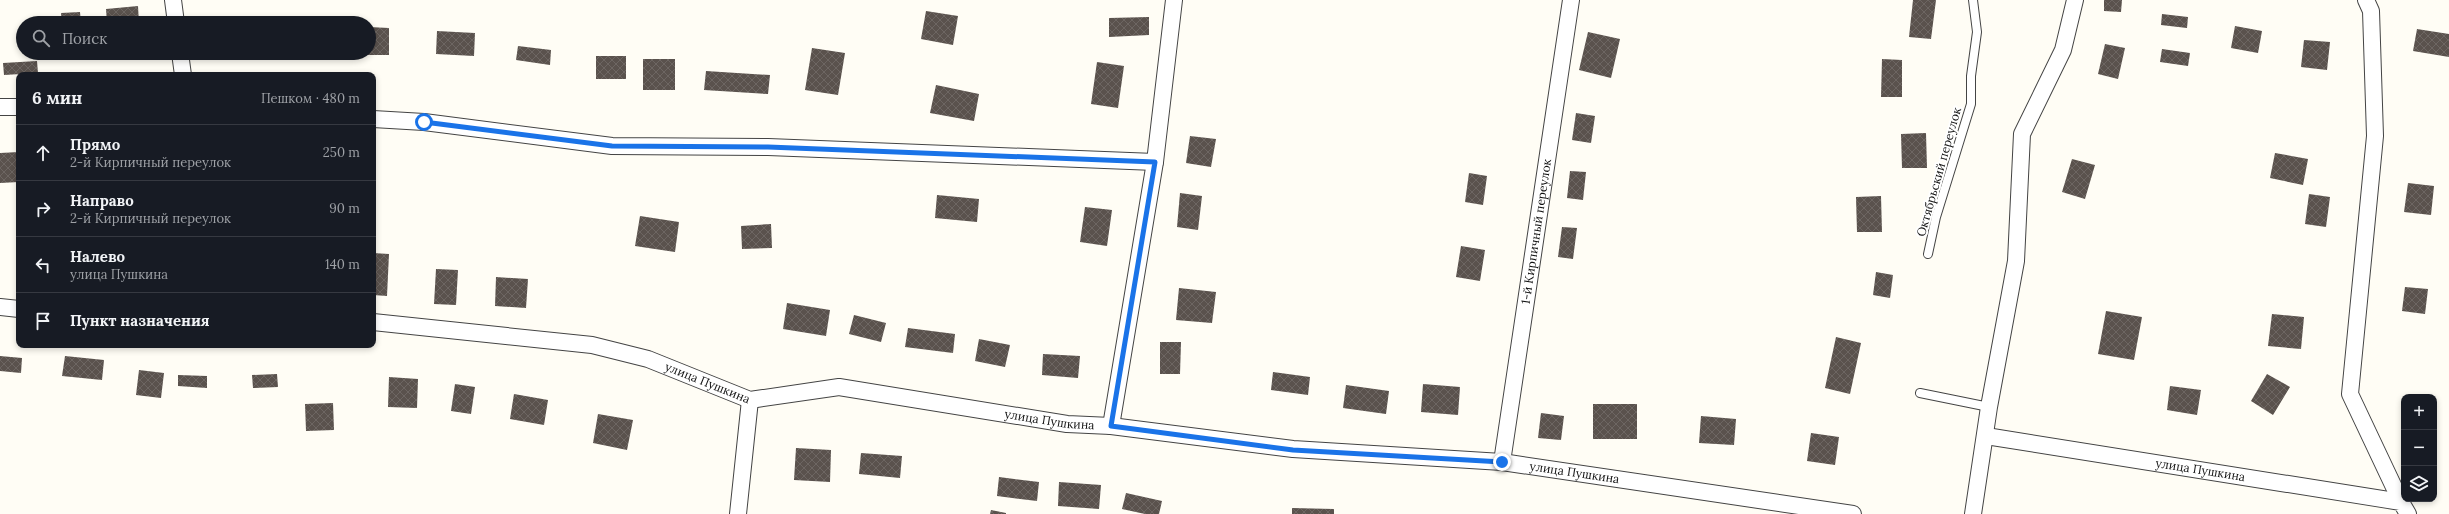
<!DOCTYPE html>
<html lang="ru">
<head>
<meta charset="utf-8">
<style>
  body { margin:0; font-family:Lora,serif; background:#20242c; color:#f1f3f6 }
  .controls { position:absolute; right:12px; bottom:12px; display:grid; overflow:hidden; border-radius:8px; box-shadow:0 2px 6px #0003 }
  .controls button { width:36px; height:36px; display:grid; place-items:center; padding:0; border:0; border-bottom:1px solid #363941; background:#171b24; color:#f1f3f6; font:20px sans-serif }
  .stop { position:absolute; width:12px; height:12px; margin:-9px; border:3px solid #1a73e8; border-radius:50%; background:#fff }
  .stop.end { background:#1a73e8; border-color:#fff; box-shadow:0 1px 4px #0008 }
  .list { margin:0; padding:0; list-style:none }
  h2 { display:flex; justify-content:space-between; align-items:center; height:52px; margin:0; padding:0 16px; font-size:17px }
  h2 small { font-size:13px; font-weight:400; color:#9ea1a6 }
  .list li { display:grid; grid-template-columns:26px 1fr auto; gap:12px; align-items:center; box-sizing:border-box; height:56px; padding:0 16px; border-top:1px solid #363941 }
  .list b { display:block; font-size:15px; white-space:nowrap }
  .list p { margin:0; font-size:13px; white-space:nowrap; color:#9ea1a6 }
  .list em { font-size:13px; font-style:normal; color:#9ea1a6 }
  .icon { flex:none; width:22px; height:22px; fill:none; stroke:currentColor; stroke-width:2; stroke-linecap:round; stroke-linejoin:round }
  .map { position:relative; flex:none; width:2449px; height:514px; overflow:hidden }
  .search { position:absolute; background:#171b24; box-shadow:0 2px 6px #0003; left:16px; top:16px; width:360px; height:44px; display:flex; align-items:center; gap:10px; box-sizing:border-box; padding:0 14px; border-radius:22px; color:#9ea1a6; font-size:15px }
  .panel { position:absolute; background:#171b24; box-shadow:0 2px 6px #0003; left:16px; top:72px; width:360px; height:276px; border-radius:8px }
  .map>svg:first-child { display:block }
</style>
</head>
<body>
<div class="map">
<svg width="2449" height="514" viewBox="0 0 2449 514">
  <defs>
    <pattern id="building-cross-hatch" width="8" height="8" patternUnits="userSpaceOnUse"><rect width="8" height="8" fill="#5a524d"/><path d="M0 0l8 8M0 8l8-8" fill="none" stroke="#6d6662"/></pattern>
  </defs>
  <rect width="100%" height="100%" fill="#fffdf5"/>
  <path fill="url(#building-cross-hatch)" d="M 1913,0 L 1936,0 L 1931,39 L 1909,37 Z
    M 2104,0 L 2122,0 L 2121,12 L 2104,11 Z
    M 138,6 L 139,23 L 107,23 L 106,9 Z
    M 926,11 L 958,16 L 953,45 L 921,39 Z
    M 80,12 L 81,23 L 62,23 L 61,13 Z
    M 2162,14 L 2188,17 L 2187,28 L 2161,25 Z
    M 1149,17 L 1149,35 L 1109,37 L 1109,18 Z
    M 2235,26 L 2262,31 L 2258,53 L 2231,48 Z
    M 369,27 L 389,28 L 389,55 L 361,55 L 361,53 L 369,53 Z
    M 2417,29 L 2449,34 L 2449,57 L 2413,51 Z
    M 437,31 L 475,33 L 474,56 L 436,54 Z
    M 1588,32 L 1620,39 L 1611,78 L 1579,70 Z
    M 2304,40 L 2330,42 L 2327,70 L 2301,67 Z
    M 2105,44 L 2125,48 L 2118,79 L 2098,74 Z
    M 518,46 L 551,50 L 550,65 L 516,60 Z
    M 812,48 L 845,53 L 838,95 L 805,90 Z
    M 2162,49 L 2190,53 L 2188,66 L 2160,62 Z
    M 215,53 L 253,53 L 253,60 L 215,60 Z
    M 308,53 L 335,53 L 335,55 L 308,57 Z
    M 596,56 L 626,56 L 626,79 L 596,79 Z
    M 643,59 L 675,59 L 675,90 L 643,90 Z
    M 1882,59 L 1902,60 L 1902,97 L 1881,97 Z
    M 37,61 L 38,73 L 4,75 L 3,63 Z
    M 1097,62 L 1124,66 L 1118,108 L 1091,104 Z
    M 706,71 L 770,75 L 768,94 L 704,90 Z
    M 936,85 L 979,94 L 974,121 L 930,113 Z
    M 1576,113 L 1595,116 L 1591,143 L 1572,140 Z
    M 1926,133 L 1927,168 L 1902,168 L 1901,134 Z
    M 1190,136 L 1216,139 L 1211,167 L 1186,163 Z
    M 19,152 L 19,182 L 0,183 L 0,153 Z
    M 2275,153 L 2308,159 L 2303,185 L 2270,178 Z
    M 2072,159 L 2095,165 L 2085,199 L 2062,192 Z
    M 1570,171 L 1586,172 L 1583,200 L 1567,198 Z
    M 1469,173 L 1487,176 L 1483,205 L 1465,202 Z
    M 2408,183 L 2434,186 L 2431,215 L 2404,212 Z
    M 1180,193 L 1202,196 L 1198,230 L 1177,227 Z
    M 2309,194 L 2330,197 L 2326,227 L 2305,224 Z
    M 937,195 L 979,199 L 977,222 L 935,218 Z
    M 1881,196 L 1882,232 L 1857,232 L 1856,197 Z
    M 1085,207 L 1112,210 L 1107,246 L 1080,242 Z
    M 640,216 L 679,222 L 675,252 L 635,246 Z
    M 771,224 L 772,248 L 742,249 L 741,226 Z
    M 1562,227 L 1577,228 L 1573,259 L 1558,257 Z
    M 1461,246 L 1485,250 L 1480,281 L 1456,277 Z
    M 373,253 L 389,254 L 387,296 L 373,295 Z
    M 436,269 L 458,270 L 456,305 L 434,304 Z
    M 1876,272 L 1893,275 L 1890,298 L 1873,295 Z
    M 496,277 L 528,279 L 526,308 L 495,306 Z
    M 2405,287 L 2428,289 L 2425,314 L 2402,311 Z
    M 1179,288 L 1216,292 L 1212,323 L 1176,320 Z
    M 787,303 L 830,310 L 826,336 L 783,329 Z
    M 2106,311 L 2142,317 L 2134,360 L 2098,354 Z
    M 2272,314 L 2304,317 L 2301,349 L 2268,346 Z
    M 854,315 L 886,323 L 881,342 L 849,334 Z
    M 908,328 L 955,334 L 953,353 L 905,347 Z
    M 1836,337 L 1861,343 L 1850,394 L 1825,388 Z
    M 979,339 L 1010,345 L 1005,367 L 975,361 Z
    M 1160,342 L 1181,342 L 1180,374 L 1160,374 Z
    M 1043,354 L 1080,356 L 1078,378 L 1042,375 Z
    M 0,356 L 22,358 L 21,373 L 0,371 Z
    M 65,356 L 104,360 L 102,380 L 62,376 Z
    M 139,370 L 164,373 L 161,398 L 136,395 Z
    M 1273,372 L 1310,377 L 1308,395 L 1271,390 Z
    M 277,374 L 278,387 L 253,388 L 252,375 Z
    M 2267,374 L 2290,387 L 2273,415 L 2251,401 Z
    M 178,375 L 207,376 L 207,388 L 178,386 Z
    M 389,377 L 418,379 L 417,408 L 388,407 Z
    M 455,384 L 475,387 L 471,414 L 451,411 Z
    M 1423,384 L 1460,387 L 1458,415 L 1421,412 Z
    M 1346,385 L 1389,391 L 1386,414 L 1343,408 Z
    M 2170,386 L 2201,390 L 2197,415 L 2167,410 Z
    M 514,394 L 548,400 L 544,425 L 510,419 Z
    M 333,403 L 334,430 L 306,431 L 305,404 Z
    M 1593,404 L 1637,404 L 1637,439 L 1593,439 Z
    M 1541,413 L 1564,416 L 1561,440 L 1538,438 Z
    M 598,414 L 633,420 L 627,450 L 593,443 Z
    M 1701,416 L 1736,419 L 1734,445 L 1699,443 Z
    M 1811,433 L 1839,437 L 1835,465 L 1807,461 Z
    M 796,448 L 831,450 L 830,482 L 794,480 Z
    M 861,453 L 902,456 L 900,478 L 859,474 Z
    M 999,477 L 1039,482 L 1037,501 L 997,496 Z
    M 1059,482 L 1101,485 L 1099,509 L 1058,506 Z
    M 1126,493 L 1162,501 L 1159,514 L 1145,514 L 1122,509 Z
    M 1292,508 L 1334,509 L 1334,514 L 1292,514 Z
    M 991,510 L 1006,513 L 1006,514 L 990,514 Z"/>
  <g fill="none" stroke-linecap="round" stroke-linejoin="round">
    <defs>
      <path id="service" d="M 1928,254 L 1936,217 L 1971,104 L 1971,76 L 1977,32 L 1973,0
        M 1920,393 L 1989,407"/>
      <g id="minor">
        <path d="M 173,0 L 176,23"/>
        <path d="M 2366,0 L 2371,11 L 2375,136 L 2350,394 L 2401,502"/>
        <path d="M 180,53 L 183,75"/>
        <path d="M 0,107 L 19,107"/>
        <path d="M 373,119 L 424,122 L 612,146 L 768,147 L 1155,162"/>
        <path d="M 0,307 L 19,309"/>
        <path id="s1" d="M 373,322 L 592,345 L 648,359 L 750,400 L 839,387 L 1067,424 L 1111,426 L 1293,449 L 1502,462 L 1853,514"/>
        <path d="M 1111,426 L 1155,162 L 1174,0"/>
        <path id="s2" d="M 1986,436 L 2401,502 L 2408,514"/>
        <path id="s3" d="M 1502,462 L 1571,0"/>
        <path d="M 738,514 L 750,400"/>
        <path d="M 1973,514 L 1989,407 L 2016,261 L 2022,134 L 2063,50 L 2075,0"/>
      </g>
    </defs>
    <use href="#service" stroke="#444" stroke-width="10"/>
    <use href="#minor" stroke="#444" stroke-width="18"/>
    <use href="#service" stroke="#fff" stroke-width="8"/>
    <use href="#minor" stroke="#fff" stroke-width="16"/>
  </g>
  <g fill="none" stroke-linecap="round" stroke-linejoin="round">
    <path stroke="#1a73e8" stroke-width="5" d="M 424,122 L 612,146 L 768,147 L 1155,162 L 1111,426 L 1293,450 L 1502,462"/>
  </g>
  <g text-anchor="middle" stroke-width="4" stroke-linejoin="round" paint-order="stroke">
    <g font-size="12" fill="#111" stroke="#fff">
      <text transform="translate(1939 172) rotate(-74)" y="4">Октябрьский переулок</text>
      <text dy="4" stroke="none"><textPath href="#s3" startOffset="233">1-й Кирпичный переулок</textPath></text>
      <text dy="4" stroke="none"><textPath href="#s1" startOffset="342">улица Пушкина</textPath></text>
      <text dy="4" stroke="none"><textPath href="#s1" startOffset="691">улица Пушкина</textPath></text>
      <text dy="4" stroke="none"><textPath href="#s2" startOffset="217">улица Пушкина</textPath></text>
      <text dy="4" stroke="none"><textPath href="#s1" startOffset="1219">улица Пушкина</textPath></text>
    </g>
  </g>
</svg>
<div class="controls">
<button>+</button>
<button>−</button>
<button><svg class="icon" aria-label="layers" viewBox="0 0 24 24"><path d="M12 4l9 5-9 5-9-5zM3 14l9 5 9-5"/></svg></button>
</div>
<div class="stop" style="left:424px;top:122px"></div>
<div class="stop end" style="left:1502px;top:462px"></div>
<div class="search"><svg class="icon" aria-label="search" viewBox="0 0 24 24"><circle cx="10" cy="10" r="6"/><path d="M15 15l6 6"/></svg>Поиск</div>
<section class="panel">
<h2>6 мин<small>Пешком · 480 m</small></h2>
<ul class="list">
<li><svg class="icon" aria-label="ahead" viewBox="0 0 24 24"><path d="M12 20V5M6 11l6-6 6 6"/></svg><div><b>Прямо</b><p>2-й Кирпичный переулок</p></div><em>250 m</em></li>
<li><svg class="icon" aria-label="right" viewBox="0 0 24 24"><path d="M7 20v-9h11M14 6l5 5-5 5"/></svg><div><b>Направо</b><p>2-й Кирпичный переулок</p></div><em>90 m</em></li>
<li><svg class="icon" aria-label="left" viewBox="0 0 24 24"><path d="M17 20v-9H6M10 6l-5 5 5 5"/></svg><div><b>Налево</b><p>улица Пушкина</p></div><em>140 m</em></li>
<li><svg class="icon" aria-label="arrive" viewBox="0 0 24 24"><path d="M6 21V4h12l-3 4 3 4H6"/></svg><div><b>Пункт назначения</b></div></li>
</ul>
</section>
</div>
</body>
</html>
